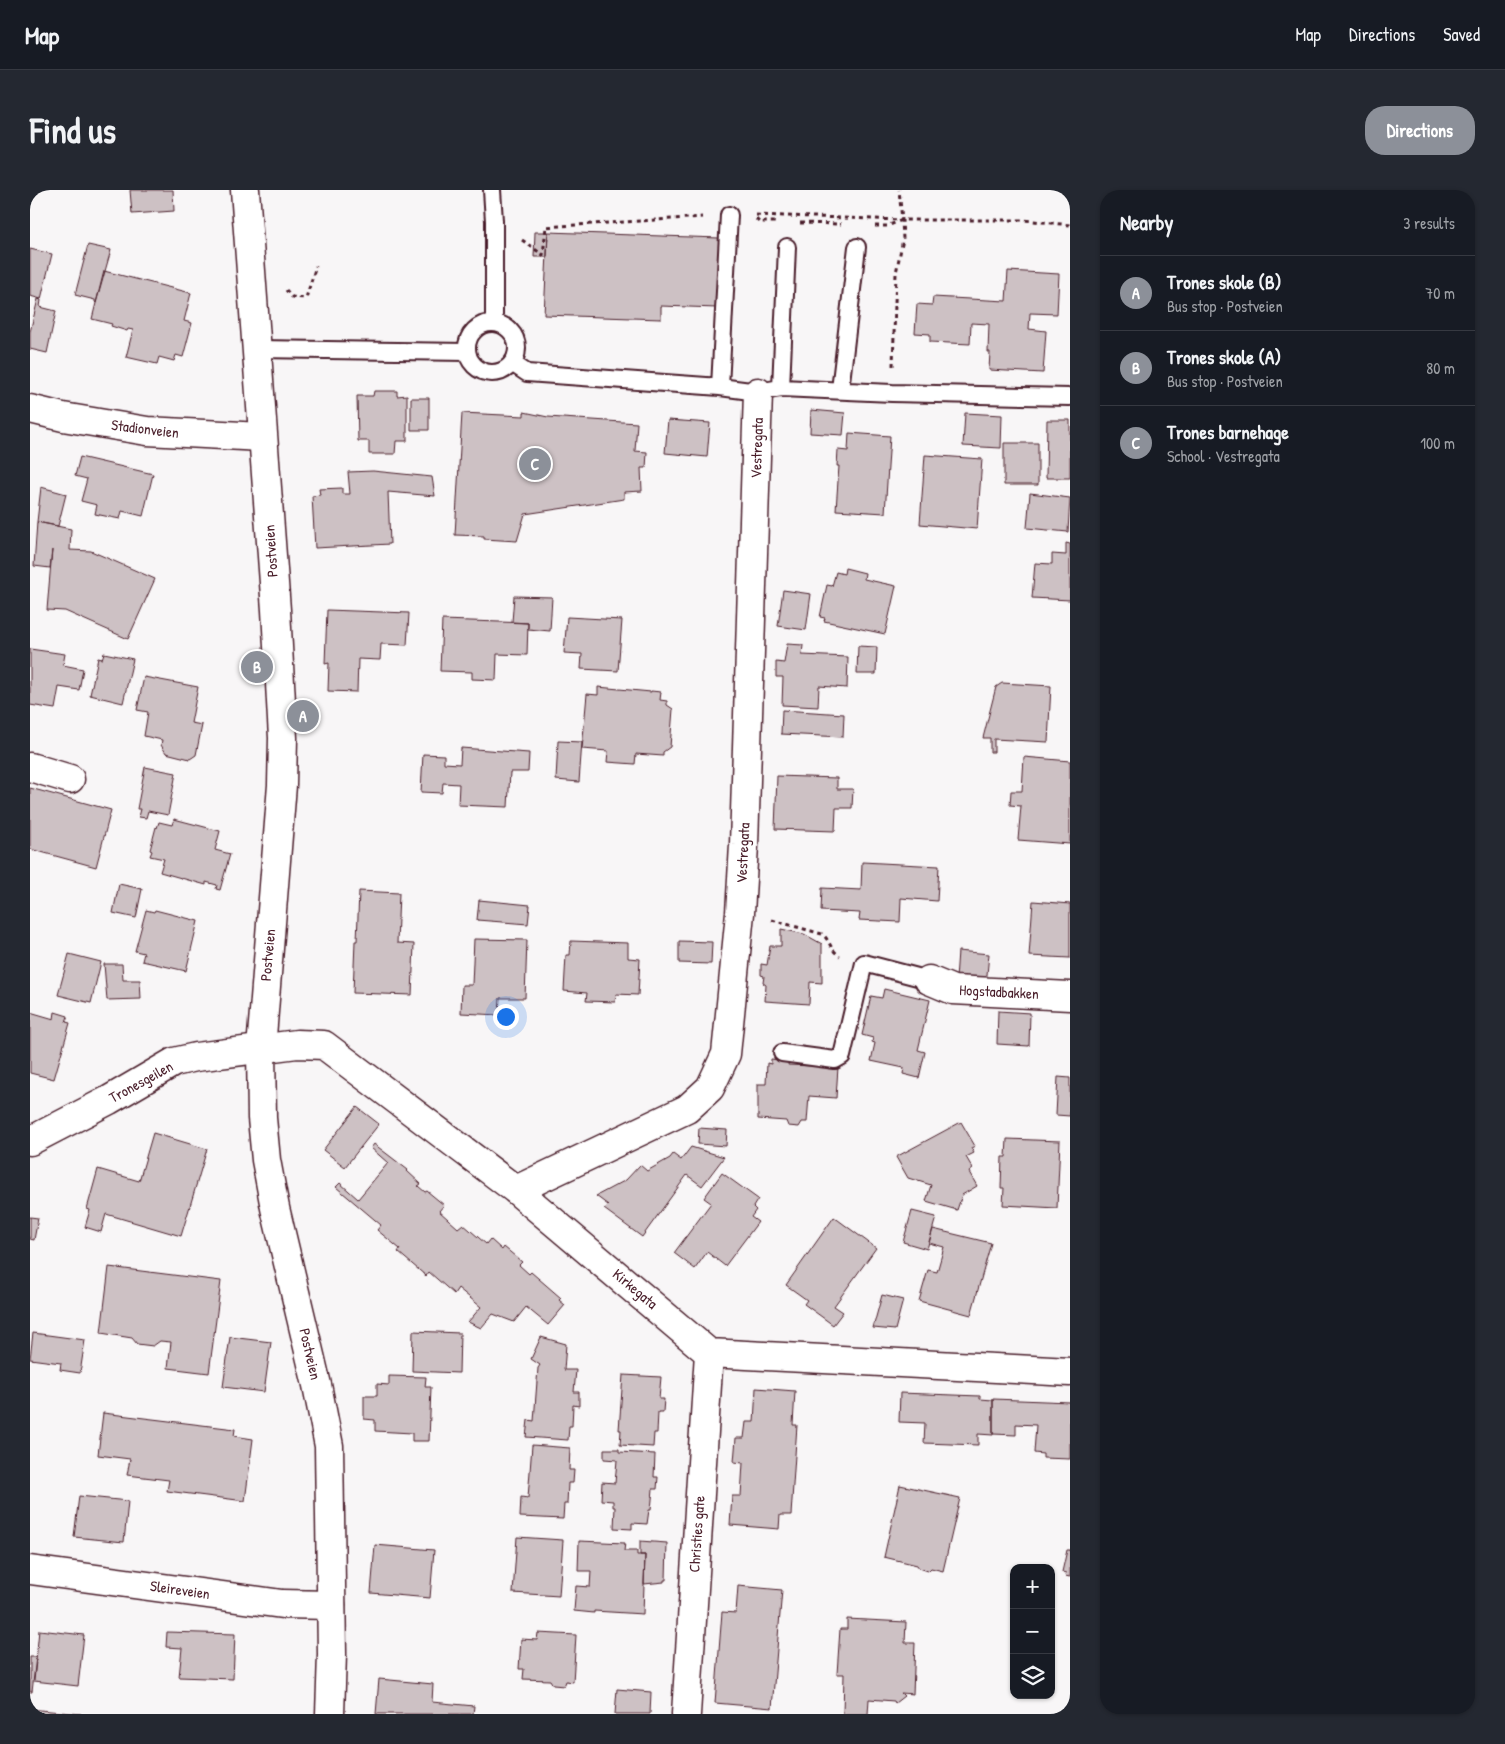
<!DOCTYPE html>
<html lang="en">
<head>
<meta charset="utf-8">
<style>
  body { margin:0; font-family:"Patrick Hand",sans-serif; background:#242831; color:#f1f3f6 }
  .controls { position:absolute; right:15px; bottom:15px; display:grid; overflow:hidden; border-radius:10px; box-shadow:0 1px 4px #0004 }
  .controls button { width:45px; height:45px; display:grid; place-items:center; padding:0; border:0; border-bottom:1px solid #363941; background:#171b24; color:#f1f3f6; font:25px sans-serif }
  .you { position:absolute; left:475px; top:826px; width:18px; height:18px; margin:-12px; border:4px solid #fff; border-radius:50%; background:#1a73e8; box-shadow:0 0 0 8px #1a73e833 }
  .badge { display:grid; place-items:center; width:32px; height:32px; border-radius:50%; background:#8c9099; color:#fff; font-size:16px; font-weight:700 }
  .pin { position:absolute; translate:-50% -50%; border:2px solid #fff; box-shadow:0 1px 5px #0006 }
  .list { margin:0; padding:0; list-style:none }
  h2 { display:flex; justify-content:space-between; align-items:center; height:65px; margin:0; padding:0 20px; font-size:21px }
  h2 small { font-size:16px; font-weight:400; color:#9ea1a6 }
  .list li { display:grid; grid-template-columns:32px 1fr auto; gap:15px; align-items:center; box-sizing:border-box; height:75px; padding:0 20px; border-top:1px solid #363941 }
  .list b { display:block; font-size:19px; white-space:nowrap }
  .list p { margin:0; font-size:16px; white-space:nowrap; color:#9ea1a6 }
  .list em { font-size:16px; font-style:normal; color:#9ea1a6 }
  .icon { flex:none; width:28px; height:28px; fill:none; stroke:currentColor; stroke-width:2; stroke-linecap:round; stroke-linejoin:round }
  .map { position:relative; flex:none; width:1040px; height:1524px; overflow:hidden; border-radius:20px }
  header { display:flex; align-items:center; gap:30px; box-sizing:border-box; height:70px; padding:0 25px; background:#171b24; border-bottom:1px solid #363941 }
  header strong { font-size:24px }
  nav { display:flex; gap:28px; margin-inline-start:auto; font-size:18px }
  .intro { display:flex; align-items:center; justify-content:space-between; box-sizing:border-box; height:120px; padding:0 30px }
  h1 { margin:0; font-size:35px }
  .button { padding:12px 22px; border-radius:20px; background:#8c9099; color:#fff; font-size:18px; font-weight:700 }
  main { display:flex; gap:30px; padding:0 30px }
  aside { flex:1; background:#171b24; border-radius:20px; box-shadow:0 1px 4px #0004 }
  .map>svg:first-child { display:block }
</style>
</head>
<body>
<header>
<strong>Map</strong>
<nav><a>Map</a><a>Directions</a><a>Saved</a></nav>
</header>
<div class="intro"><h1>Find us</h1><a class="button">Directions</a></div>
<main>
<div class="map">
<svg width="1040" height="1524" viewBox="0 0 1040 1524">
  <rect width="100%" height="100%" fill="#f8f6f7"/>
  <filter id="ink" filterUnits="userSpaceOnUse"><feTurbulence type="fractalNoise" baseFrequency=".02" numOctaves="2"/><feDisplacementMap in="SourceGraphic" scale="10" xChannelSelector="R" yChannelSelector="G"/><feConvolveMatrix kernelMatrix="1 2 1 2 8 2 1 2 1" color-interpolation-filters="sRGB"/></filter>
  <g filter="url(#ink)">
    <path fill="#cdc1c4" stroke="#4a1f2b" d="M 100,0 L 143,0 L 144,21 L 102,24 Z
      M 505,42 L 518,42 L 517,67 L 504,67 Z
      M 518,42 L 689,48 L 687,118 L 631,116 L 631,129 L 514,125 Z
      M 58,55 L 81,60 L 66,113 L 65,112 L 65,110 L 45,105 Z
      M 0,59 L 22,64 L 11,109 L 0,106 Z
      M 74,81 L 161,103 L 154,131 L 162,133 L 153,167 L 146,165 L 144,171 L 129,167 L 127,174 L 96,167 L 103,140 L 98,139 L 97,141 L 81,136 L 82,134 L 62,129 Z
      M 978,81 L 1029,84 L 1027,124 L 1000,123 L 999,139 L 1016,141 L 1013,183 L 959,180 L 960,162 L 958,162 L 959,134 L 941,133 L 940,154 L 900,152 L 900,144 L 885,143 L 887,114 L 902,115 L 903,107 L 976,111 Z
      M 8,109 L 11,110 L 10,117 L 26,121 L 17,163 L 0,159 L 0,142 Z
      M 344,201 L 367,201 L 367,206 L 377,205 L 377,251 L 366,251 L 365,264 L 339,264 L 339,251 L 328,251 L 327,206 L 343,206 Z
      M 381,208 L 399,208 L 399,240 L 381,240 Z
      M 781,220 L 815,223 L 813,245 L 780,243 Z
      M 494,222 L 518,227 L 607,233 L 605,261 L 617,262 L 616,278 L 611,278 L 612,301 L 594,302 L 594,309 L 495,324 L 487,351 L 454,349 L 454,346 L 425,345 L 432,223 L 494,226 Z
      M 935,223 L 972,225 L 971,258 L 933,256 Z
      M 638,230 L 680,233 L 677,267 L 635,263 Z
      M 1017,230 L 1040,230 L 1040,288 L 1016,288 Z
      M 819,243 L 860,246 L 855,323 L 806,320 L 809,276 L 807,276 L 808,260 L 818,261 Z
      M 974,253 L 1008,253 L 1008,295 L 974,295 Z
      M 895,265 L 952,269 L 947,339 L 890,334 Z
      M 50,267 L 123,284 L 113,326 L 92,321 L 90,329 L 65,324 L 67,315 L 51,311 L 57,289 L 45,286 Z
      M 343,281 L 402,287 L 405,306 L 358,302 L 360,354 L 285,358 L 282,306 L 290,305 L 289,299 L 312,298 L 312,304 L 320,304 L 318,282 Z
      M 11,297 L 36,304 L 28,336 L 7,332 Z
      M 1000,303 L 1040,308 L 1038,342 L 997,338 Z
      M 7,332 L 41,339 L 40,360 L 61,361 L 125,389 L 98,449 L 35,421 L 17,420 L 22,360 L 20,378 L 4,376 Z
      M 1036,353 L 1040,354 L 1040,410 L 1002,408 L 1005,373 L 1022,374 L 1022,364 L 1036,365 Z
      M 815,378 L 835,383 L 834,389 L 866,396 L 855,444 L 794,431 L 795,428 L 790,427 L 797,395 L 802,396 L 806,382 L 814,384 Z
      M 753,400 L 781,404 L 776,440 L 748,436 Z
      M 484,406 L 522,407 L 520,441 L 498,439 L 498,433 L 482,432 Z
      M 297,420 L 379,423 L 377,455 L 351,454 L 350,470 L 328,469 L 327,502 L 298,501 L 299,473 L 295,474 Z
      M 537,427 L 592,430 L 588,481 L 551,479 L 552,464 L 534,463 Z
      M 412,430 L 498,433 L 497,465 L 467,464 L 466,490 L 442,489 L 442,482 L 410,481 Z
      M 757,454 L 773,455 L 772,465 L 818,467 L 817,498 L 789,496 L 788,517 L 752,515 L 753,487 L 746,487 L 746,472 L 754,473 Z
      M 828,456 L 847,457 L 846,484 L 827,484 Z
      M 0,459 L 35,464 L 33,475 L 53,479 L 49,500 L 29,497 L 25,519 L 0,515 Z
      M 74,463 L 103,469 L 93,513 L 60,505 L 68,468 L 72,469 Z
      M 114,487 L 168,497 L 161,533 L 172,535 L 166,565 L 160,569 L 136,563 L 131,555 L 132,550 L 114,546 L 118,522 L 107,520 Z
      M 972,493 L 1021,496 L 1018,552 L 964,549 L 964,562 L 960,562 L 960,548 L 953,548 L 966,497 Z
      M 568,497 L 621,502 L 621,501 L 631,502 L 630,510 L 637,511 L 637,515 L 643,519 L 640,557 L 633,562 L 633,566 L 606,564 L 605,574 L 577,572 L 578,561 L 552,559 L 557,504 L 568,505 Z
      M 752,520 L 814,524 L 813,547 L 751,544 Z
      M 528,551 L 552,552 L 549,592 L 526,590 Z
      M 431,558 L 499,563 L 498,582 L 480,582 L 478,617 L 428,615 L 429,594 L 413,593 L 412,603 L 391,602 L 393,564 L 414,565 L 414,573 L 430,574 Z
      M 994,567 L 1040,571 L 1040,654 L 988,650 L 991,616 L 980,615 L 981,601 L 992,601 Z
      M 115,577 L 146,583 L 138,625 L 118,621 L 116,628 L 109,627 L 111,619 L 107,619 Z
      M 747,586 L 807,588 L 807,599 L 823,599 L 822,618 L 806,618 L 805,641 L 745,639 Z
      M 0,598 L 81,620 L 66,677 L 0,659 Z
      M 144,629 L 190,641 L 185,660 L 200,664 L 190,700 L 186,699 L 187,695 L 176,692 L 176,695 L 130,682 L 134,669 L 120,666 L 122,661 L 120,660 L 126,637 L 127,638 L 129,632 L 142,635 Z
      M 832,672 L 909,676 L 907,711 L 871,708 L 870,732 L 829,730 L 830,723 L 791,721 L 792,698 L 831,700 Z
      M 89,694 L 112,699 L 106,728 L 83,723 Z
      M 329,701 L 369,703 L 367,753 L 384,754 L 382,805 L 323,803 L 325,751 L 327,751 Z
      M 449,710 L 500,715 L 498,734 L 447,730 Z
      M 1003,711 L 1040,714 L 1040,768 L 999,766 Z
      M 116,720 L 124,722 L 125,720 L 168,731 L 156,781 L 112,771 L 114,763 L 105,761 Z
      M 751,739 L 774,744 L 792,754 L 792,793 L 780,792 L 779,814 L 735,811 L 736,795 L 733,793 L 734,786 L 731,785 L 731,774 L 737,775 L 740,756 L 751,756 Z
      M 444,749 L 497,750 L 495,808 L 470,808 L 469,825 L 431,823 L 432,795 L 442,795 Z
      M 541,751 L 598,753 L 598,768 L 610,769 L 608,805 L 586,804 L 585,812 L 556,811 L 557,803 L 534,801 L 536,765 L 540,765 Z
      M 649,751 L 682,752 L 681,774 L 649,773 Z
      M 928,761 L 959,764 L 956,795 L 926,789 Z
      M 39,764 L 71,772 L 61,813 L 28,805 Z
      M 74,774 L 92,774 L 93,790 L 110,790 L 111,809 L 77,810 Z
      M 854,799 L 900,810 L 888,860 L 895,862 L 889,888 L 873,884 L 874,878 L 841,871 L 845,853 L 842,852 L 843,848 L 832,845 L 841,806 L 852,808 Z
      M 968,821 L 1000,823 L 999,856 L 967,854 Z
      M 0,822 L 24,829 L 25,822 L 38,826 L 36,832 L 40,833 L 24,889 L 0,883 Z
      M 741,869 L 759,871 L 758,875 L 808,877 L 806,908 L 779,906 L 777,932 L 772,932 L 769,937 L 758,936 L 756,931 L 728,929 L 728,894 L 736,894 L 737,873 L 741,874 Z
      M 1028,887 L 1040,888 L 1040,926 L 1026,925 Z
      M 327,917 L 349,934 L 315,977 L 293,960 Z
      M 931,932 L 945,956 L 941,958 L 944,963 L 936,967 L 943,979 L 939,982 L 947,996 L 932,1005 L 927,1020 L 896,1011 L 901,995 L 878,988 L 866,967 Z
      M 669,938 L 697,940 L 696,956 L 668,954 Z
      M 123,943 L 177,959 L 151,1046 L 76,1024 L 71,1042 L 55,1037 L 60,1020 L 57,1019 L 68,979 L 109,991 Z
      M 977,949 L 1030,951 L 1027,1018 L 973,1015 L 974,998 L 971,998 L 972,967 L 976,967 Z
      M 344,954 L 378,980 L 377,981 L 391,994 L 388,996 L 395,1002 L 397,1001 L 414,1015 L 409,1021 L 428,1038 L 433,1034 L 456,1054 L 460,1049 L 472,1060 L 474,1057 L 492,1072 L 489,1075 L 499,1084 L 501,1082 L 531,1108 L 529,1110 L 535,1115 L 518,1135 L 496,1117 L 484,1132 L 463,1124 L 451,1138 L 438,1132 L 451,1117 L 428,1098 L 424,1104 L 399,1082 L 396,1086 L 368,1062 L 370,1059 L 347,1040 L 351,1035 L 306,997 L 310,993 L 328,1009 L 358,973 L 341,958 Z
      M 661,957 L 694,967 L 672,996 L 657,985 L 612,1047 L 574,1019 L 578,1015 L 566,1006 L 596,990 L 610,975 L 617,981 L 640,968 L 643,964 L 651,970 Z
      M 692,983 L 728,1009 L 723,1017 L 726,1020 L 721,1027 L 728,1032 L 695,1076 L 677,1062 L 665,1079 L 644,1063 L 681,1013 L 674,1008 Z
      M 882,1021 L 906,1027 L 897,1059 L 873,1052 Z
      M 0,1027 L 8,1028 L 4,1050 L 0,1049 Z
      M 804,1027 L 846,1058 L 804,1116 L 813,1122 L 803,1135 L 774,1114 L 777,1110 L 756,1095 Z
      M 903,1039 L 961,1053 L 941,1125 L 889,1111 L 898,1080 L 907,1082 L 914,1057 L 899,1053 Z
      M 79,1077 L 191,1091 L 179,1183 L 138,1178 L 141,1152 L 130,1151 L 123,1156 L 107,1154 L 102,1148 L 71,1143 Z
      M 852,1105 L 873,1110 L 865,1140 L 843,1138 Z
      M 383,1141 L 430,1143 L 429,1183 L 382,1181 Z
      M 3,1143 L 55,1150 L 50,1183 L 30,1180 L 31,1173 L 0,1169 Z
      M 200,1147 L 241,1152 L 234,1202 L 193,1197 Z
      M 511,1147 L 536,1154 L 534,1180 L 546,1180 L 544,1202 L 549,1202 L 549,1216 L 543,1215 L 542,1236 L 539,1236 L 538,1250 L 496,1247 L 498,1230 L 504,1231 L 508,1178 L 510,1175 L 501,1169 Z
      M 593,1185 L 631,1187 L 629,1209 L 634,1209 L 633,1222 L 628,1222 L 627,1243 L 624,1243 L 623,1257 L 590,1255 L 591,1240 L 589,1240 Z
      M 359,1186 L 396,1187 L 395,1197 L 401,1197 L 399,1251 L 382,1251 L 382,1243 L 345,1241 L 345,1230 L 334,1229 L 334,1206 L 347,1206 L 347,1194 L 359,1195 Z
      M 726,1198 L 765,1201 L 763,1235 L 767,1235 L 761,1325 L 750,1325 L 749,1339 L 700,1335 L 702,1306 L 711,1306 L 713,1273 L 704,1272 L 706,1248 L 714,1248 L 716,1232 L 724,1232 Z
      M 870,1203 L 950,1206 L 950,1209 L 963,1210 L 963,1245 L 948,1244 L 948,1255 L 894,1253 L 895,1233 L 869,1232 Z
      M 963,1209 L 1040,1212 L 1040,1269 L 1013,1268 L 1013,1264 L 1004,1263 L 1006,1235 L 986,1234 L 986,1245 L 963,1244 Z
      M 73,1223 L 205,1239 L 204,1246 L 223,1249 L 215,1311 L 137,1301 L 139,1290 L 97,1285 L 100,1269 L 68,1265 Z
      M 502,1255 L 540,1258 L 539,1280 L 544,1280 L 543,1293 L 538,1293 L 537,1314 L 534,1314 L 533,1329 L 490,1327 L 491,1307 L 498,1308 Z
      M 574,1259 L 589,1259 L 589,1262 L 625,1264 L 624,1287 L 628,1287 L 627,1299 L 623,1299 L 621,1320 L 619,1320 L 617,1334 L 602,1333 L 602,1339 L 584,1338 L 585,1317 L 583,1317 L 583,1311 L 571,1310 L 572,1292 L 585,1293 L 587,1270 L 574,1269 Z
      M 870,1295 L 930,1308 L 913,1381 L 901,1378 L 898,1381 L 889,1378 L 887,1375 L 854,1367 Z
      M 49,1306 L 98,1311 L 94,1352 L 44,1347 Z
      M 487,1347 L 533,1350 L 529,1406 L 483,1403 Z
      M 549,1351 L 595,1353 L 594,1361 L 607,1361 L 607,1365 L 615,1365 L 613,1424 L 564,1421 L 564,1423 L 544,1421 L 546,1396 L 560,1397 L 561,1381 L 548,1381 Z
      M 610,1351 L 637,1353 L 636,1390 L 634,1390 L 634,1392 L 614,1394 L 615,1365 L 610,1365 Z
      M 345,1355 L 404,1360 L 400,1408 L 341,1403 Z
      M 1037,1360 L 1040,1360 L 1040,1387 L 1035,1386 L 1036,1383 L 1032,1382 Z
      M 708,1396 L 752,1400 L 742,1518 L 685,1513 L 692,1422 L 706,1423 Z
      M 817,1429 L 876,1432 L 875,1453 L 885,1453 L 883,1504 L 871,1503 L 874,1506 L 865,1513 L 864,1511 L 839,1509 L 838,1524 L 813,1524 L 814,1484 L 807,1484 L 810,1439 L 817,1439 Z
      M 9,1440 L 54,1445 L 48,1496 L 4,1491 Z
      M 137,1442 L 205,1444 L 203,1489 L 149,1487 L 152,1458 L 136,1457 Z
      M 508,1443 L 546,1445 L 543,1492 L 536,1491 L 534,1496 L 523,1495 L 520,1490 L 493,1489 L 494,1479 L 489,1479 L 491,1449 L 507,1450 Z
      M 0,1467 L 6,1467 L 2,1502 L 0,1502 Z
      M 349,1489 L 403,1494 L 402,1512 L 444,1516 L 443,1524 L 346,1524 Z
      M 587,1499 L 621,1502 L 620,1524 L 585,1524 Z
      M 0,1519 L 51,1524 L 0,1524 Z"/>
    <g fill="none" stroke-linecap="round" stroke-linejoin="round">
      <defs>
        <path id="service" d="M 462,0 L 464,31 L 464,133
          M437 158a25 25 0 1 1 50 0a25 25 0 1 1-50 0Z
          M 226,159 L 437,162
          M 482,173 L 497,183 L 690,197 L 728,202 L 751,198 L 862,203 L 1040,207
          M 690,197 L 699,25
          M 751,198 L 757,57
          M 810,200 L 827,57
          M 752,863 L 805,870 L 812,866 L 834,773 L 899,790"/>
        <path id="minor" d="M 0,219 L 33,227 L 117,241 L 232,247
          M 0,577 L 40,589
          M 899,790 L 923,800 L 1040,806
          M 0,951 L 79,910 L 144,872 L 166,867 L 267,854 L 294,855 L 486,1000 L 679,1163 L 1040,1182
          M 486,1000 L 657,919 L 680,898 L 696,864 L 710,723 L 714,655 L 728,202
          M 0,1380 L 252,1414 L 301,1415
          M 656,1524 L 679,1163"/>
        <path id="tertiary" d="M 215,0 L 246,420 L 253,548 L 252,595 L 231,859 L 232,928 L 236,970 L 245,1018 L 287,1195 L 299,1256 L 302,1464 L 300,1524"/>
      </defs>
      <use href="#service" stroke="#4a1f2b" stroke-width="20"/>
      <use href="#minor" stroke="#4a1f2b" stroke-width="31"/>
      <use href="#tertiary" stroke="#4a1f2b" stroke-width="31"/>
      <path stroke="#4a1f2b" stroke-width="3" stroke-dasharray="4 4" stroke-linecap="butt" d="M 726,25 L 872,30 L 869,0
        M 726,29 L 729,32 L 746,32
        M 770,33 L 811,34
        M 845,36 L 857,36 L 872,30 L 994,30 L 1040,35
        M 492,50 L 513,65 L 516,37 L 672,27
        M 256,100 L 262,107 L 276,108 L 286,76
        M 863,176 L 866,83 L 873,49 L 872,30
        M 742,730 L 792,744 C 800,750 800,760 810,766"/>
      <use href="#service" stroke="#fff" stroke-width="16"/>
      <use href="#minor" stroke="#fff" stroke-width="28"/>
      <use href="#tertiary" stroke="#fff" stroke-width="28"/>
    </g>
  </g>
  <g text-anchor="middle" stroke-width="4" stroke-linejoin="round" paint-order="stroke">
    <g font-size="15" fill="#4a1f2b" stroke="#fff">
      <text transform="translate(115 239) rotate(7)" y="5">Stadionveien</text>
      <text transform="translate(727 258) rotate(-88)" y="5">Vestregata</text>
      <text transform="translate(241 361) rotate(-94)" y="5">Postveien</text>
      <text transform="translate(713 663) rotate(-87)" y="5">Vestregata</text>
      <text transform="translate(238 765) rotate(-85)" y="5">Postveien</text>
      <text transform="translate(969 802) rotate(3)" y="5">Hogstadbakken</text>
      <text transform="translate(111 892) rotate(-29)" y="5">Tronesgeilen</text>
      <text transform="translate(605 1099) rotate(40)" y="5">Kirkegata</text>
      <text transform="translate(280 1164) rotate(77)" y="5">Postveien</text>
      <text transform="translate(667 1344) rotate(-86)" y="5">Christies gate</text>
      <text transform="translate(150 1400) rotate(8)" y="5">Sleireveien</text>
    </g>
  </g>
</svg>
<div class="controls">
<button>+</button>
<button>−</button>
<button><svg class="icon" aria-label="layers" viewBox="0 0 24 24"><path d="M12 4l9 5-9 5-9-5zM3 14l9 5 9-5"/></svg></button>
</div>
<div class="you"></div>
<div class="pin badge" style="left:273px;top:526px">A</div>
<div class="pin badge" style="left:227px;top:477px">B</div>
<div class="pin badge" style="left:505px;top:274px">C</div>
</div>
<aside>
<h2>Nearby<small>3 results</small></h2>
<ul class="list">
<li><span class="badge">A</span><div><b>Trones skole (B)</b><p>Bus stop · Postveien</p></div><em>70 m</em></li>
<li><span class="badge">B</span><div><b>Trones skole (A)</b><p>Bus stop · Postveien</p></div><em>80 m</em></li>
<li><span class="badge">C</span><div><b>Trones barnehage</b><p>School · Vestregata</p></div><em>100 m</em></li>
</ul>
</aside>
</main>
</body>
</html>
